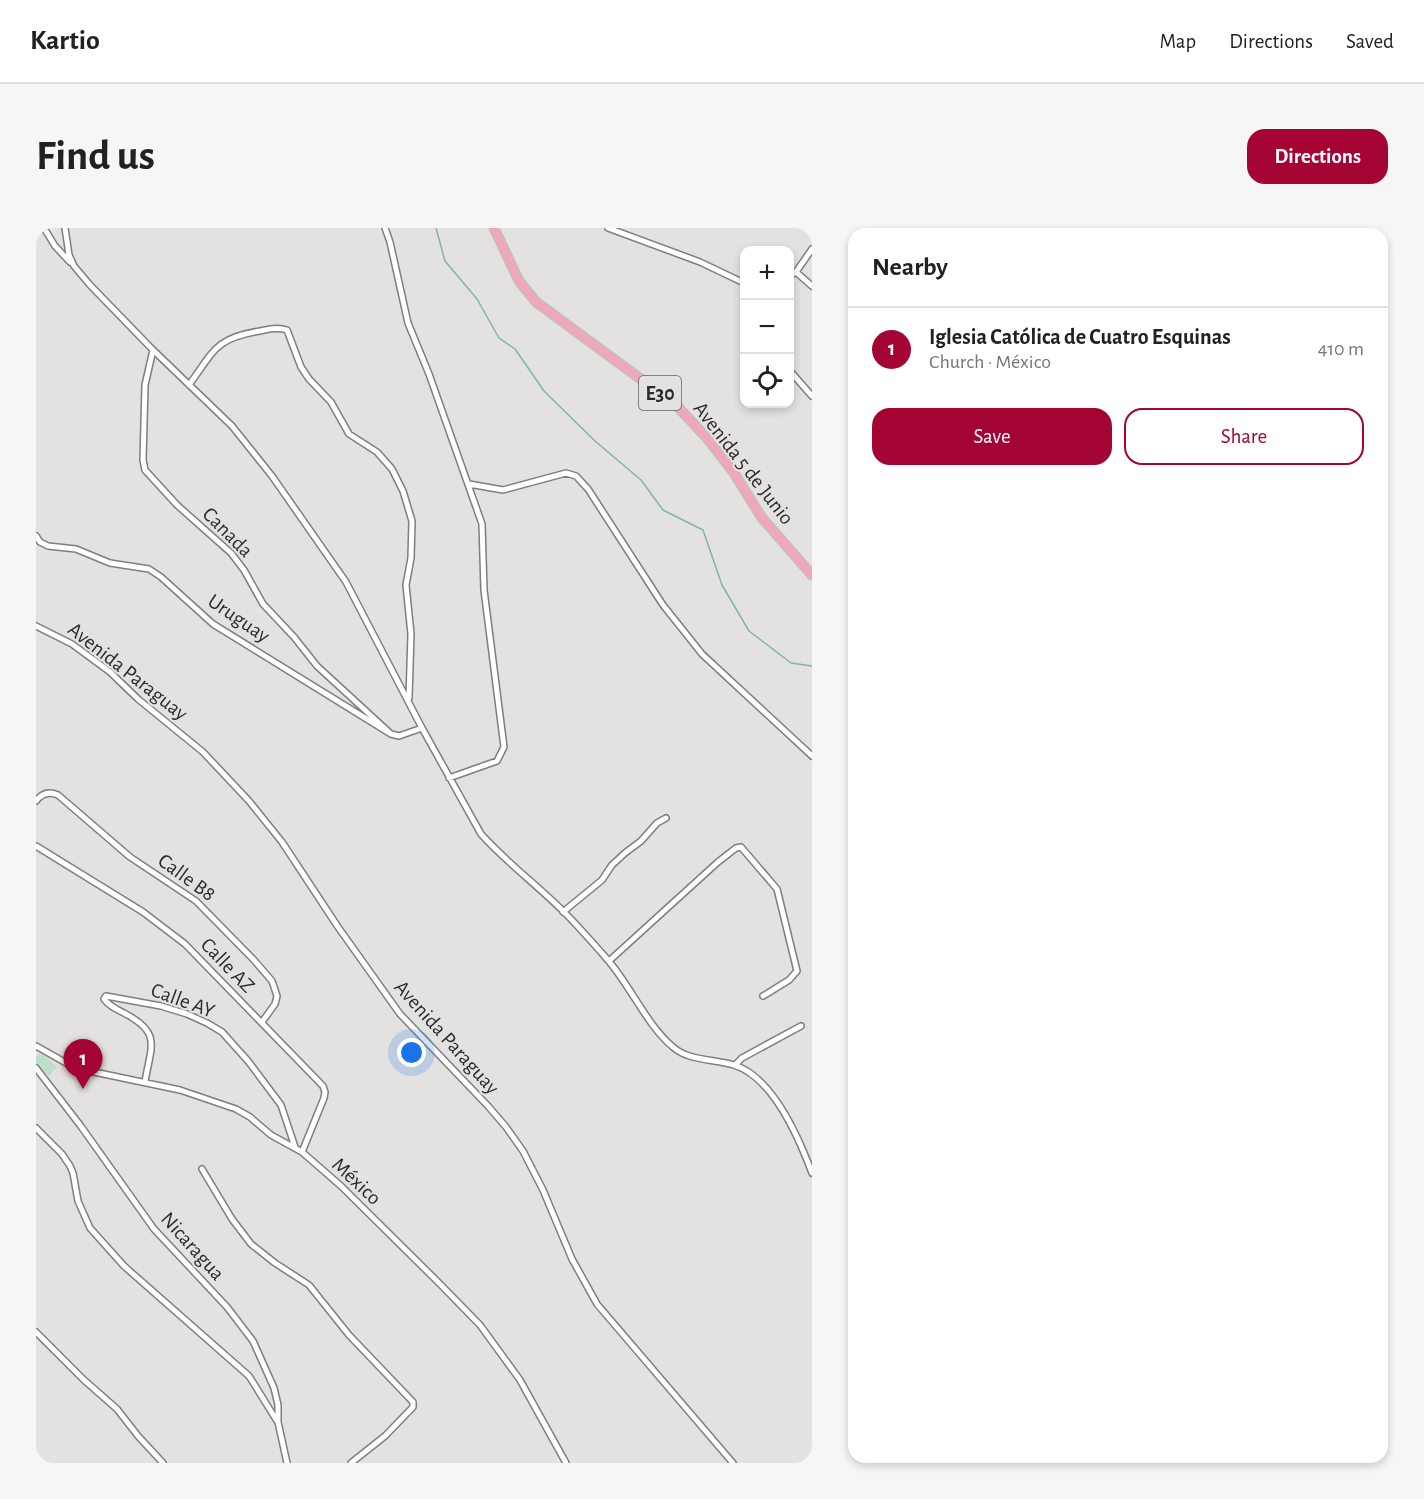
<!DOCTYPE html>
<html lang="en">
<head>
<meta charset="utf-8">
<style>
  body { margin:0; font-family:"Alegreya Sans",sans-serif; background:#f6f6f6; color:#202124 }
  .controls { position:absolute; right:18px; top:18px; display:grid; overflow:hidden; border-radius:12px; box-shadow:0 3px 9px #0003 }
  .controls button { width:54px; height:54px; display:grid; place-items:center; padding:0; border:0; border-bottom:2px solid #e0e0e0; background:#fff; color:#202124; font:30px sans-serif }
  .you { position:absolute; left:376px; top:825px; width:21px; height:21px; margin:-15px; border:4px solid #fff; border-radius:50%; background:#1a73e8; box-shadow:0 0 0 9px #1a73e833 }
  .badge { display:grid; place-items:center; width:39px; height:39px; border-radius:50%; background:#a30433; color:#fff; font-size:20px; font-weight:700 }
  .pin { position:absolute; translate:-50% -50px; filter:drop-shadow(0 2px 3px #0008) }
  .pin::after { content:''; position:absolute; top:32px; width:21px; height:18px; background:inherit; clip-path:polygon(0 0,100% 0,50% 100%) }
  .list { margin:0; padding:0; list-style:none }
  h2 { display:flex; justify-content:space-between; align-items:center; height:78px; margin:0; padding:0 24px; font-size:26px }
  h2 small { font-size:20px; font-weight:400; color:#757577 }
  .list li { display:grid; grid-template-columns:39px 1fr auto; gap:18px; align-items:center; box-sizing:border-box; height:84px; padding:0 24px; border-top:2px solid #e0e0e0 }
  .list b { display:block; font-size:22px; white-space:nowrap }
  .list p { margin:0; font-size:20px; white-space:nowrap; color:#757577 }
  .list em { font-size:20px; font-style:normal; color:#757577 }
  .actions { display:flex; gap:12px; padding:18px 24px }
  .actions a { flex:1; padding:14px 0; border:2px solid #a30433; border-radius:18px; text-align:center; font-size:21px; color:#a30433 }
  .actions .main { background:#a30433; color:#fff }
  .icon { flex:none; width:33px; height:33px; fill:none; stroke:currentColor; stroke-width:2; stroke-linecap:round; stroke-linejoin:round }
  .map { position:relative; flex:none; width:776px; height:1235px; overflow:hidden; border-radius:18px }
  header { display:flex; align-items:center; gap:36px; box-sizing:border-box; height:84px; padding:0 30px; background:#fff; border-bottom:2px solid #e0e0e0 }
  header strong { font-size:28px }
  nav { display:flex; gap:33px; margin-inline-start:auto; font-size:21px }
  .intro { display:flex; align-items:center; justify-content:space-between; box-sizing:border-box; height:144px; padding:0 36px }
  h1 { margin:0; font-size:42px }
  .button { padding:15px 27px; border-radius:18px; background:#a30433; color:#fff; font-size:21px; font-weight:700 }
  main { display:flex; gap:36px; padding:0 36px }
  aside { flex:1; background:#fff; border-radius:18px; box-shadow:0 3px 9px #0003 }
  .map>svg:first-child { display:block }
</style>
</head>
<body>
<header>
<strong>Kartio</strong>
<nav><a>Map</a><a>Directions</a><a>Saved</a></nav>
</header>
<div class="intro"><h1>Find us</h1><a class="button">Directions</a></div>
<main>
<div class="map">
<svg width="776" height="1235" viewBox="0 0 776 1235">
  <rect width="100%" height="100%" fill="#e4e2e0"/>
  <path fill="#bcdecb" d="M 5,824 L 21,839 L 13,848 L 0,836 L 0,829 Z"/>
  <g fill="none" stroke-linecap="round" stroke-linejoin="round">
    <path stroke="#84b1b4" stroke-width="1.5" d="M 400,0 L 409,33 L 441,71 L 463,110 L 479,121 L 508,163 L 559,213 L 605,252 L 627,282 L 667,302 L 686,357 L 713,403 L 755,435 L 776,438"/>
    <defs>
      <path id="street" d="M 8,0 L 19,18 L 34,34
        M 29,0 L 33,27 L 38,38 L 54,57 L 117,122 L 196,198 L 236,248 L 310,354 L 386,500 L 445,606 C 470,634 501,657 528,684 C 543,699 557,715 571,731 C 594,757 612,799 637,819 C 652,833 679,831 698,837 C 737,849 763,910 776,945
        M 349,0 L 354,14 L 372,95 L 393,146 L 446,296 L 448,362 L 468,519 L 461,533 L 413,550
        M 572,0 L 664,34 L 708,55
        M 760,44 L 776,58
        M 754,48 L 760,44 L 776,21
        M 117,122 L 109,157 L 107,232 L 109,242 L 141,277 L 195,325 L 208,342 L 227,376 L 258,409 L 281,438 L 355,506
        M 754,143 L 776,168
        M 153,157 C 178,123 179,110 224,103 C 233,101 242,99 251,102 L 265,139 L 273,151 L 295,174 L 313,206 L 341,224 L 356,241 L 367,263 L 376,293 L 375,330 L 370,357 L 375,406 L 373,470
        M 433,256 L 467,262 L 530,245 L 540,248 L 552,261 L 627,377 L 666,426 L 776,528
        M 0,308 L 4,314 L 12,318 L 40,321 L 74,335 L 113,341 L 125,349 L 177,396 L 355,506 L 363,508 L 386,500
        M 0,398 L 36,416 L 74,444 L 102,471 L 167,524 L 213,573 L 246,614 L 302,699 L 364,786 L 452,878 L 470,899 L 487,923 L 507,962 L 536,1031 L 561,1076 L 697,1235
        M 0,573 C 6,565 13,563 22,567 L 94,629 L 160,673 L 217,731 L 236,753 L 241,768 L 239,776 L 226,794
        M 0,618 L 107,684 L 149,716 L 287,858 L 289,864 L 288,870 L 266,924
        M 527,684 L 566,652 L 576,637 L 589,625 L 605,613 L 621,595 L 630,590
        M 573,733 L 682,634 L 700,620 L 705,619 L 741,661 L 761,743 L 753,752 L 727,768
        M 0,818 L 39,840 L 144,862 L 200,881 L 214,889 L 235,907 L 266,924 L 305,958 L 403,1055 L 444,1097 L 484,1152 L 530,1235
        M 699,837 L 706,830 L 765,798
        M 0,840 L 44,897 L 118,1001 L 191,1079 L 217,1113 L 238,1160 L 242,1177 L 242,1194 L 251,1235
        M 109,854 C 115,817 126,805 88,785 C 80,781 73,778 68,771 L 70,768 L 125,778 L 151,786 L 171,795 L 186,804 L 212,833 L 245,877 L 259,919
        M 0,900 L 26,926 L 34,938 L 37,945 L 42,973 L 54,1000 L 88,1038 L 213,1148 L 241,1193
        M 166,941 L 196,991 L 215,1016 L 239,1035 L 273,1057 L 313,1107 L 377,1174 L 377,1179 L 349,1208 L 315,1235
        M 0,1104 L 48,1152 L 81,1181 L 102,1208 L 127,1235"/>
      <path id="primary" d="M 458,0 L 483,53 L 500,74 L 640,177 L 671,210 L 698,245 L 726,290 L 776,347"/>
    </defs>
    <use href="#street" stroke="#807e7c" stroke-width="8"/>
    <use href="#primary" stroke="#c0bfbf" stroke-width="11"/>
    <use href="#street" stroke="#fff" stroke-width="5"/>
    <use href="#primary" stroke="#f0a8b9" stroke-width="8"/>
  </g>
  <g text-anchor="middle" stroke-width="4.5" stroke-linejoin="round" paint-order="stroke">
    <rect fill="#e4e2e0" stroke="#636261" stroke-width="1.5" x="603" y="148" width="42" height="34" rx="4.5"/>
    <g font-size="20" font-weight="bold" fill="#2c2b2a">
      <text x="624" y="172">E30</text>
    </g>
    <g font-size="21" fill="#2c2b2a" stroke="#e4e2e0">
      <text transform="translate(708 235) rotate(52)" y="7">Avenida 5 de Junio</text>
      <text transform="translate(192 304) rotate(45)" y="7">Canada</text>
      <text transform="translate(203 390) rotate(34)" y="7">Uruguay</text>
      <text transform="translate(92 443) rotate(38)" y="7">Avenida Paraguay</text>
      <text transform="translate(151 649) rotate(36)" y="7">Calle B8</text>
      <text transform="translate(192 737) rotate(46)" y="7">Calle AZ</text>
      <text transform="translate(147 772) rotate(20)" y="7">Calle AY</text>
      <text transform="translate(411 809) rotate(48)" y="7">Avenida Paraguay</text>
      <text transform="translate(321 953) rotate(43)" y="7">México</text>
      <text transform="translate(157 1018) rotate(48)" y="7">Nicaragua</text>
    </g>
  </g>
</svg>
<div class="controls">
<button>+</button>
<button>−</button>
<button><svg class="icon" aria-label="locate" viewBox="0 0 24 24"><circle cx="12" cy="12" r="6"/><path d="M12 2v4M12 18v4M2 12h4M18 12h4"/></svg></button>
</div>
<div class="you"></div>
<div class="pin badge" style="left:47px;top:861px">1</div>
</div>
<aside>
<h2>Nearby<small></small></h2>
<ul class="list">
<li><span class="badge">1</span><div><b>Iglesia Católica de Cuatro Esquinas</b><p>Church · México</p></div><em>410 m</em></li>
</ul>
<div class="actions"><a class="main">Save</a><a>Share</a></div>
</aside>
</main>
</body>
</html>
